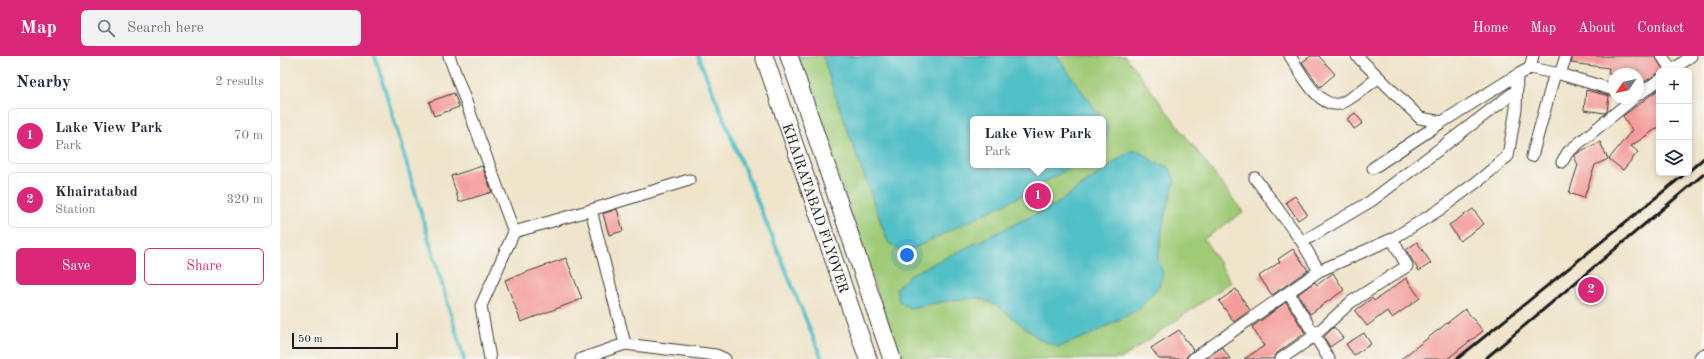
<!DOCTYPE html>
<html lang="en">
<head>
<meta charset="utf-8">
<style>
  body { margin:0; font-family:"Old Standard TT",serif; background:#f2f2f3; color:#1f2937 }
  .controls { position:absolute; right:12px; top:12px; display:grid; overflow:hidden; border-radius:6px; box-shadow:0 2px 6px #0003 }
  .controls button { width:36px; height:36px; display:grid; place-items:center; padding:0; border:0; border-bottom:1px solid #e0e1e3; background:#fff; color:#1f2937; font:20px sans-serif }
  .compass { position:absolute; left:1328px; top:12px; width:36px; height:36px; border-radius:50%; background:#fff; box-shadow:0 2px 6px #0003; rotate:236deg }
  .scale { position:absolute; left:12px; bottom:10px; width:106px; box-sizing:border-box; padding-left:4px; border:2px solid #1c1c1c; border-top:0; font-size:11px; line-height:14px; white-space:nowrap; color:#1c1c1c; -webkit-text-stroke:3px #f6f6f2; paint-order:stroke }
  .you { position:absolute; left:627px; top:199px; width:14px; height:14px; margin:-10px; border:3px solid #fff; border-radius:50%; background:#1a73e8; box-shadow:0 0 0 6px #1a73e833 }
  .badge { display:grid; place-items:center; width:26px; height:26px; border-radius:50%; background:#db2777; color:#fff; font-size:13px; font-weight:700 }
  .pin { position:absolute; translate:-50% -50%; border:2px solid #fff; box-shadow:0 1px 4px #0006 }
  .popup { position:absolute; left:690px; top:60px; width:136px; height:52px; box-sizing:border-box; display:grid; place-content:center; border-radius:6px; background:#fff; filter:drop-shadow(0 1px 3px #0005); font-size:13px; white-space:nowrap; color:#747a83 }
  .popup b { font-size:15px; color:#1f2937 }
  .popup::after { content:''; position:absolute; left:50%; top:100%; margin-left:-8px; border:8px solid transparent; border-top-color:#fff }
  .list { margin:0; padding:0; list-style:none }
  h2 { display:flex; justify-content:space-between; align-items:center; height:52px; margin:0; padding:0 16px; font-size:17px }
  h2 small { font-size:13px; font-weight:400; color:#747a83 }
  .list li { display:grid; grid-template-columns:26px 1fr auto; gap:12px; align-items:center; box-sizing:border-box; height:56px; margin:0 8px 8px; padding:0 8px; border:1px solid #e0e1e3; border-radius:6px }
  .list b { display:block; font-size:15px; white-space:nowrap }
  .list p { margin:0; font-size:13px; white-space:nowrap; color:#747a83 }
  .list em { font-size:13px; font-style:normal; color:#747a83 }
  .actions { display:flex; gap:8px; padding:12px 16px }
  .actions a { flex:1; padding:9px 0; border:1px solid #db2777; border-radius:6px; text-align:center; font-size:14px; color:#db2777 }
  .actions .main { background:#db2777; color:#fff }
  .icon { flex:none; width:22px; height:22px; fill:none; stroke:currentColor; stroke-width:2; stroke-linecap:round; stroke-linejoin:round }
  .map { position:relative; flex:none; width:1424px; height:303px; overflow:hidden }
  header { display:flex; align-items:center; gap:24px; box-sizing:border-box; height:56px; padding:0 20px; background:#db2777; color:#fff }
  header strong { font-size:19px }
  nav { display:flex; gap:22px; margin-inline-start:auto; font-size:14px }
  .search { width:280px; height:36px; background:#f2f2f3; display:flex; align-items:center; gap:10px; box-sizing:border-box; padding:0 14px; border-radius:6px; color:#747a83; font-size:15px }
  main { display:flex }
  aside { flex:1; background:#fff }
  .map>svg:first-child { display:block }
</style>
</head>
<body>
<header>
<strong>Map</strong>
<div class="search"><svg class="icon" aria-label="search" viewBox="0 0 24 24"><circle cx="10" cy="10" r="6"/><path d="M15 15l6 6"/></svg>Search here</div>
<nav><a>Home</a><a>Map</a><a>About</a><a>Contact</a></nav>
</header>
<main>
<aside>
<h2>Nearby<small>2 results</small></h2>
<ul class="list">
<li><span class="badge">1</span><div><b>Lake View Park</b><p>Park</p></div><em>70 m</em></li>
<li><span class="badge">2</span><div><b>Khairatabad</b><p>Station</p></div><em>320 m</em></li>
</ul>
<div class="actions"><a class="main">Save</a><a>Share</a></div>
</aside>
<div class="map">
<svg width="1424" height="303" viewBox="0 0 1424 303">
  <rect width="100%" height="100%" fill="#f6f6f2"/>
  <filter id="ink" filterUnits="userSpaceOnUse"><feTurbulence type="fractalNoise" baseFrequency=".025" numOctaves="2"/><feDisplacementMap in="SourceGraphic" scale="8" xChannelSelector="R" yChannelSelector="G"/><feConvolveMatrix kernelMatrix="1 2 1 2 8 2 1 2 1" color-interpolation-filters="sRGB"/></filter>
  <filter id="wash" filterUnits="userSpaceOnUse"><feTurbulence type="fractalNoise" baseFrequency=".012" numOctaves="4" result="noise"/><feDisplacementMap in="SourceGraphic" scale="16" xChannelSelector="R" yChannelSelector="G"/><feGaussianBlur stdDeviation="0.9" result="paint"/><feColorMatrix in="noise" values="0 0 0 0 0 0 0 0 0 0 0 0 0 0 0 0 0 1.4 0 .05"/><feComposite in="paint" operator="in"/></filter>
  <g filter="url(#wash)">
    <rect width="100%" height="100%" fill="#f0e4ca"/>
    <path fill="#9fca76" stroke="#5e7349" fill-rule="evenodd" d="M 518,0 L 845,0 L 963,156 L 924,183 L 951,226 L 841,303 L 620,303 ZM 693,63 L 823,63 L 823,109 L 693,109 Z"/>
    <path fill="#51bfc6" stroke="#366e71" d="M 543,0 L 777,0 L 822,63 L 693,63 L 693,109 L 795,109 L 743,139 L 624,197 L 608,186 L 553,34 Z
      M 823,64 L 828,72 L 826,84 L 823,87 Z
      M 850,95 L 860,95 L 875,107 L 889,111 L 895,124 L 884,163 L 878,204 L 883,217 L 879,230 L 859,253 L 810,279 L 778,291 L 759,283 L 718,250 L 699,242 L 673,244 L 630,252 L 619,246 L 616,232 L 632,218 L 776,148 Z"/>
    <g fill="none" stroke-linecap="round" stroke-linejoin="round">
      <path stroke="#51bfc6" stroke-width="4" d="M 95,0 L 184,303
        M 418,0 L 542,303"/>
    </g>
    <g id="blocks">
      <path fill="#f49c9a" d="M 1031,0 L 1039,0 L 1055,18 L 1040,31 L 1022,6 Z
        M 1293,0 L 1375,0 L 1384,15 L 1379,15 L 1379,17 L 1358,30 L 1358,18 L 1328,18 L 1329,12 L 1291,7 Z
        M 1379,33 L 1379,71 L 1351,90 L 1358,96 L 1343,114 L 1329,103 L 1352,74 L 1343,60 Z
        M 1306,34 L 1329,40 L 1327,55 L 1325,57 L 1304,54 Z
        M 174,37 L 179,51 L 154,60 L 149,46 Z
        M 1075,57 L 1083,67 L 1074,73 L 1067,63 Z
        M 1320,86 L 1328,103 L 1315,109 L 1304,142 L 1289,137 L 1298,109 L 1294,100 L 1301,95 Z
        M 202,110 L 212,136 L 179,146 L 171,120 Z
        M 1015,140 L 1027,158 L 1018,164 L 1006,146 Z
        M 337,153 L 343,175 L 329,179 L 323,158 Z
        M 1193,153 L 1204,168 L 1180,185 L 1169,169 Z
        M 1137,186 L 1151,207 L 1139,215 L 1126,194 Z
        M 1013,193 L 1028,214 L 992,239 L 979,220 L 1000,206 L 998,203 Z
        M 286,202 L 302,243 L 241,266 L 225,224 Z
        M 1053,217 L 1064,234 L 1030,258 L 1018,238 L 1035,226 L 1037,229 Z
        M 1126,222 L 1140,242 L 1112,262 L 1107,255 L 1087,270 L 1075,255 L 1092,242 L 1094,245 Z
        M 956,233 L 970,254 L 954,266 L 939,245 Z
        M 1006,246 L 1025,277 L 997,297 L 994,303 L 964,303 L 984,290 L 972,271 Z
        M 1185,253 L 1203,275 L 1167,303 L 1121,303 Z
        M 1054,271 L 1063,282 L 1050,291 L 1044,281 Z
        M 899,274 L 913,294 L 907,300 L 906,303 L 879,303 L 871,292 Z
        M 1084,277 L 1091,288 L 1074,299 L 1066,288 Z
        M 942,291 L 950,303 L 925,303 Z"/>
    </g>
  </g>
  <g filter="url(#ink)">
    <use href="#blocks" fill-opacity="0" stroke="#3c3a36" stroke-width="1"/>
    <g fill="none" stroke-linecap="round" stroke-linejoin="round">
      <defs>
        <path id="minor" d="M 169,0 L 234,176
          M 1010,0 C 1020,15 1038,52 1059,48 C 1070,45 1088,29 1098,22
          M 1077,0 L 1140,62 L 1162,66
          M 1382,0 L 1392,15
          M 1250,12 L 1253,0
          M 1392,15 L 1411,0
          M 1280,18 L 1286,0
          M 1358,39 L 1379,24
          M 1252,100 L 1275,17
          M 1282,106 L 1288,96 L 1354,42
          M 1093,112 L 1162,66 L 1237,19
          M 975,122 L 1022,186 L 1039,215
          M 1022,186 L 1091,145 L 1237,34
          M 1009,237 L 1049,303
          M 345,288 L 311,154 L 409,124
          M 210,303 L 201,250 L 234,176 L 311,154
          M 301,303 L 345,288 L 436,299 L 445,303
          M 913,303 L 1039,215 L 1112,183 L 1159,154 L 1202,122 L 1228,100 L 1236,53 L 1237,19 L 1250,12 L 1280,18 L 1334,34
          M 1001,303 L 1034,280 L 1071,246 L 1127,210 L 1112,183"/>
        <path id="primary" d="M 484,0 L 588,303
          M 509,0 L 612,303"/>
        <path id="trunk" d="M 1423,303 L 1424,302"/>
      </defs>
      <use href="#minor" stroke="#3c3a36" stroke-width="13"/>
      <use href="#primary" stroke="#3c3a36" stroke-width="19"/>
      <use href="#trunk" stroke="#3c3a36" stroke-width="20"/>
      <use href="#minor" stroke="#fff" stroke-width="11"/>
      <use href="#primary" stroke="#fff" stroke-width="17"/>
      <use href="#trunk" stroke="#fff" stroke-width="18"/>
      <path stroke="#1c1c1c" stroke-width="3" d="M 1409,115 L 1424,102
        M 1177,303 L 1406,117
        M 1205,303 L 1424,118"/>
    </g>
  </g>
  <g text-anchor="middle" stroke-width="3" stroke-linejoin="round" paint-order="stroke">
    <g font-size="14" fill="#1c1c1c" stroke="#f6f6f2">
      <text transform="translate(536 152) rotate(71)" y="5">KHAIRATABAD FLYOVER</text>
    </g>
  </g>
</svg>
<div class="controls">
<button>+</button>
<button>−</button>
<button><svg class="icon" aria-label="layers" viewBox="0 0 24 24"><path d="M12 4l9 5-9 5-9-5zM3 14l9 5 9-5"/></svg></button>
</div>
<svg class="compass" viewBox="-18 -18 36 36"><path d="M0-13l5 13h-10z" fill="#e53935"/><path d="M0 13l5-13h-10z" fill="#747a83"/></svg>
<div class="scale">50 m</div>
<div class="you"></div>
<div class="pin badge" style="left:758px;top:140px">1</div>
<div class="popup"><b>Lake View Park</b>Park</div>
<div class="pin badge" style="left:1311px;top:234px">2</div>
</div>
</main>
</body>
</html>
